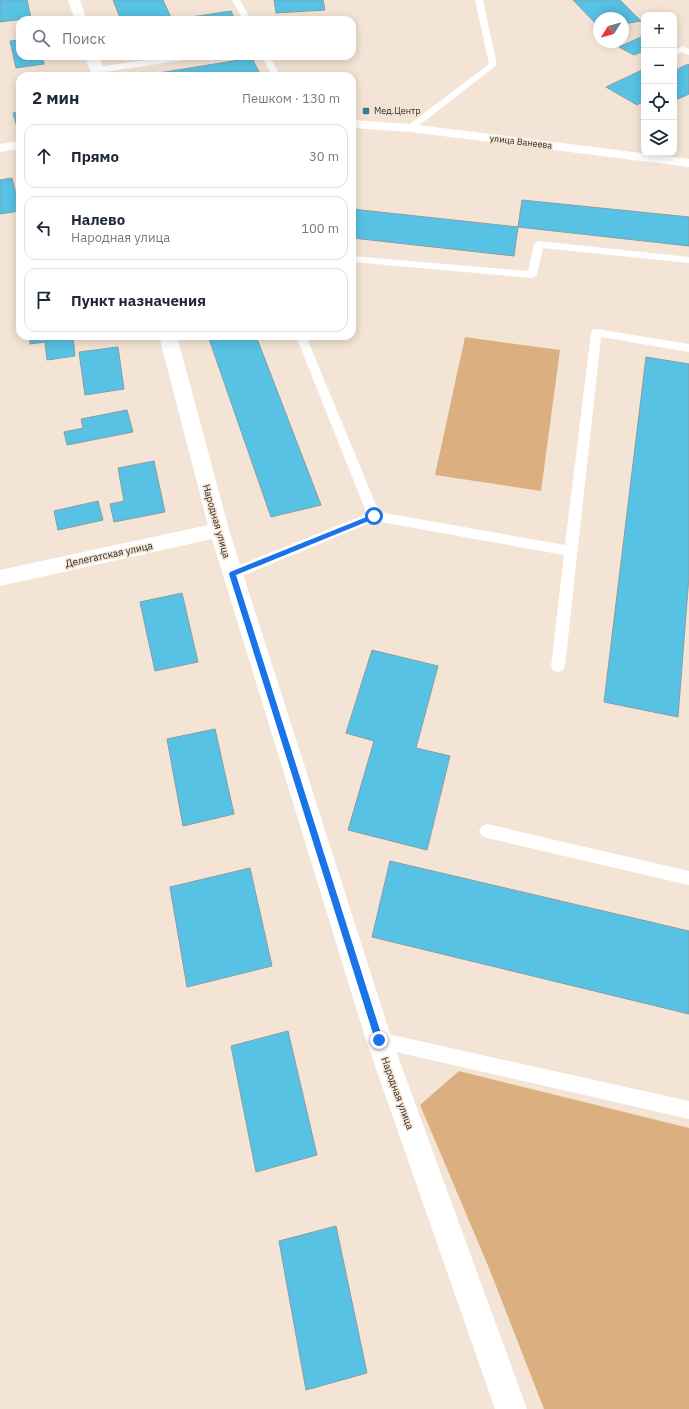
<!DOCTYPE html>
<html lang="ru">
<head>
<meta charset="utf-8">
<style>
  body { margin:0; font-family:"IBM Plex Sans",sans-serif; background:#f6f6f7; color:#1f2937 }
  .controls { position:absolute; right:12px; top:12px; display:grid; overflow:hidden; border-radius:8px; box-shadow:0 2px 10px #0003 }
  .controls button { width:36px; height:36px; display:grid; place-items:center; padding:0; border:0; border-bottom:1px solid #e0e1e3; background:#fff; color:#1f2937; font:20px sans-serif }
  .compass { position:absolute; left:593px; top:12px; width:36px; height:36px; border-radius:50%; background:#fff; box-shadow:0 2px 10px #0003; rotate:233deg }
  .stop { position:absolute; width:12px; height:12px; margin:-9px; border:3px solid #1a73e8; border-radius:50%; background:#fff }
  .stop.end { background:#1a73e8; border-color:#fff; box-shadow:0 1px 4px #0008 }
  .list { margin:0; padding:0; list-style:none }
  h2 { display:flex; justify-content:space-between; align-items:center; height:52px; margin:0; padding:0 16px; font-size:17px }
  h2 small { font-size:13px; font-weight:400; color:#747a83 }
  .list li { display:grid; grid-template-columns:26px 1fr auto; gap:12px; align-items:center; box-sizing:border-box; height:64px; margin:0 8px 8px; padding:0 8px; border:1px solid #e0e1e3; border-radius:12px }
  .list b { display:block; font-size:15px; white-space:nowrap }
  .list p { margin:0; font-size:13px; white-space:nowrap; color:#747a83 }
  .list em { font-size:13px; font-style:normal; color:#747a83 }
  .icon { flex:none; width:22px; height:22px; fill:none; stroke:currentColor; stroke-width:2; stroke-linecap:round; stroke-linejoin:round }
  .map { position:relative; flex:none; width:689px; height:1409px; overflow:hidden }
  .search { position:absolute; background:#fff; box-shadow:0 2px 10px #0003; left:16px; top:16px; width:340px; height:44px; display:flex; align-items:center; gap:10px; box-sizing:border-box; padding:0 14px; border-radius:12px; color:#747a83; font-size:15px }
  .panel { position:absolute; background:#fff; box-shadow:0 2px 10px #0003; left:16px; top:72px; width:340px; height:268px; border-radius:12px }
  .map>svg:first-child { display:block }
</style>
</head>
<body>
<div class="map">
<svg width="689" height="1409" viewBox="0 0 689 1409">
  <rect width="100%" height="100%" fill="#f3e4d5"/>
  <path fill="#dbaf7f" d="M 465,337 L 560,350 L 541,491 L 435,475 Z
    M 459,1071 L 689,1128 L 689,1409 L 544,1409 L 489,1268 L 420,1105 Z"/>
  <path fill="#57c2e3" stroke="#889da5" d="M 0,0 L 27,0 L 31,18 L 0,22 Z
    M 113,0 L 163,0 L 172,20 L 121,20 Z
    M 274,0 L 323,0 L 325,10 L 276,13 Z
    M 573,0 L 620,0 L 641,21 L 623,24 L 623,18 L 599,18 L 599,27 Z
    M 231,11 L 235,20 L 170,20 L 172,20 Z
    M 643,36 L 644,51 L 634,55 L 619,47 Z
    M 20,40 L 20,56 L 42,56 L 44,64 L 16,68 L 10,41 Z
    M 252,58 L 261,76 L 140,76 Z
    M 688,64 L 689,65 L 689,94 L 678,99 L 674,97 L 674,71 Z
    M 644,69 L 644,101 L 637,105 L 606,87 Z
    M 20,112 L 20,124 L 16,124 L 13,113 Z
    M 12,178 L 20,211 L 0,214 L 0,180 Z
    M 522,200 L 689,217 L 689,246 L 518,227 Z
    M 352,209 L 518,227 L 514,256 L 352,238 Z
    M 30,336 L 73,336 L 75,356 L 47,360 L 45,342 L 30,344 Z
    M 208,336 L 256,336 L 321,505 L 271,517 Z
    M 118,347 L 124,389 L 85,395 L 79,352 Z
    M 646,357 L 689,364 L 689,576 L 678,717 L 604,702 Z
    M 127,410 L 133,432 L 67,445 L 64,432 L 83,428 L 81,419 Z
    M 154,461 L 165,512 L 114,522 L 110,504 L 124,501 L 118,468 Z
    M 98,501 L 103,520 L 58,530 L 54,511 Z
    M 182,593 L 198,662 L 155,671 L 140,602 Z
    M 372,650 L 438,666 L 416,748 L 450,756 L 427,850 L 348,830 L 374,741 L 346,733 Z
    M 215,729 L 234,814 L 183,826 L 167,739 Z
    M 390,861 L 689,931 L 689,1014 L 372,937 Z
    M 250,868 L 272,966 L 187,987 L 170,887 Z
    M 288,1031 L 317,1155 L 256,1172 L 231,1046 Z
    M 336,1226 L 367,1373 L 306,1390 L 279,1241 Z"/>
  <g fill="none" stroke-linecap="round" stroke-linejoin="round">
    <path fill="#fff" fill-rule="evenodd" d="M 232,0 L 240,0 L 251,20 L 243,20 Z
      M 475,0 L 483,0 L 497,65 L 413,130 L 407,130 L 405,128 L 407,126 L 489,64 Z
      M 683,46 L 689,49 L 689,55 L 683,52 L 674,56 L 674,50 Z
      M 174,56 L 195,56 L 191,59 L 97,73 L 93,70 L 97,67 Z
      M 262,56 L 270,56 L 280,76 L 272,76 Z
      M 539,241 L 689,257 L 689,263 L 543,248 L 537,275 L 532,278 L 352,262 L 352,256 L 528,271 L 534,244 Z
      M 596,329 L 689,344 L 689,352 L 601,337 L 565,666 L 563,670 L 558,672 L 553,670 L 551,666 L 564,555 L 375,521 L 237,578 L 232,579 L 227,578 L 226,574 L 227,570 L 367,514 L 296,336 L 306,336 L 379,512 L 565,545 L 591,333 L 592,330 Z
      M 487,824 L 689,871 L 689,885 L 487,838 L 482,836 L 479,831 L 482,826 Z
      M 379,1032 L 689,1101 L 689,1119 L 379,1048 L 373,1046 L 371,1040 L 373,1034 Z"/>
    <path fill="#fff" fill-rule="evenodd" d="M 68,0 L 80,0 L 87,20 L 75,20 Z
      M 85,56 L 99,56 L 106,76 L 92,76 Z
      M 352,120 L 410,124 L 689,159 L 689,167 L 410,132 L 352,128 Z
      M 20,141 L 20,149 L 0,152 L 0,144 Z
      M 159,336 L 177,336 L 229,530 L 392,1040 L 527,1409 L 495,1409 L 366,1040 L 212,539 L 0,586 L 0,570 L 208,525 Z"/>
  </g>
  <path fill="#1a73e8" d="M 374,514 L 376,515 L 376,518 L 236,575 L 383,1040 L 379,1044 L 375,1040 L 229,574 L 230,572 Z"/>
  <rect fill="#3d7c91" stroke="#f3e4d5" stroke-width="1.5" x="362" y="107" width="8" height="8" rx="2"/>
  <g text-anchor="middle" stroke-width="3" stroke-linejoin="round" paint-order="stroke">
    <g font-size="9" fill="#2f2a24" stroke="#f3e4d5" text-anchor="start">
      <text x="374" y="114">Мед.Центр</text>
    </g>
    <g font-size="9" fill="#2f2a24" stroke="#f3e4d5">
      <text transform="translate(521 142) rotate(7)" y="3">улица Ванеева</text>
    </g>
    <g font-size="10" fill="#2f2a24" stroke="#f3e4d5">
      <text transform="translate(217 521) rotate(74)" y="4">Народная улица</text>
      <text transform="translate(109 554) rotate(-12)" y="4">Делегатская улица</text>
      <text transform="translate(398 1093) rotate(70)" y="4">Народная улица</text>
    </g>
  </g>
</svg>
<div class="controls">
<button>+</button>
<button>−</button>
<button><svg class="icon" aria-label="locate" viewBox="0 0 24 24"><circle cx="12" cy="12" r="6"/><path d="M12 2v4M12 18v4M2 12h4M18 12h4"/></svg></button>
<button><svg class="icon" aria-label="layers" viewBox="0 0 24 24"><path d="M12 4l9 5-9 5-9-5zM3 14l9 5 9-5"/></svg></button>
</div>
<svg class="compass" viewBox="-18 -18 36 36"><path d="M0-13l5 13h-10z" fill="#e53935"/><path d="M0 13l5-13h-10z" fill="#747a83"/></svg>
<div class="stop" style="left:374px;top:516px"></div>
<div class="stop end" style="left:379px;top:1040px"></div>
<div class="search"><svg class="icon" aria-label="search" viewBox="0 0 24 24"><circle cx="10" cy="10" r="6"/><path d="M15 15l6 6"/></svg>Поиск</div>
<section class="panel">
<h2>2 мин<small>Пешком · 130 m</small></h2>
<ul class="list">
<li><svg class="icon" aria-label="ahead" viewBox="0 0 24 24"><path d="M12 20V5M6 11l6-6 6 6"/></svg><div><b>Прямо</b></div><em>30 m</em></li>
<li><svg class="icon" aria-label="left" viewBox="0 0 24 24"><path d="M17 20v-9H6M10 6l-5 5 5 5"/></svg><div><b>Налево</b><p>Народная улица</p></div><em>100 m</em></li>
<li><svg class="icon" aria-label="arrive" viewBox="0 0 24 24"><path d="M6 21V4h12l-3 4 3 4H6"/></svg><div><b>Пункт назначения</b></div></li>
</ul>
</section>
</div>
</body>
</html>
